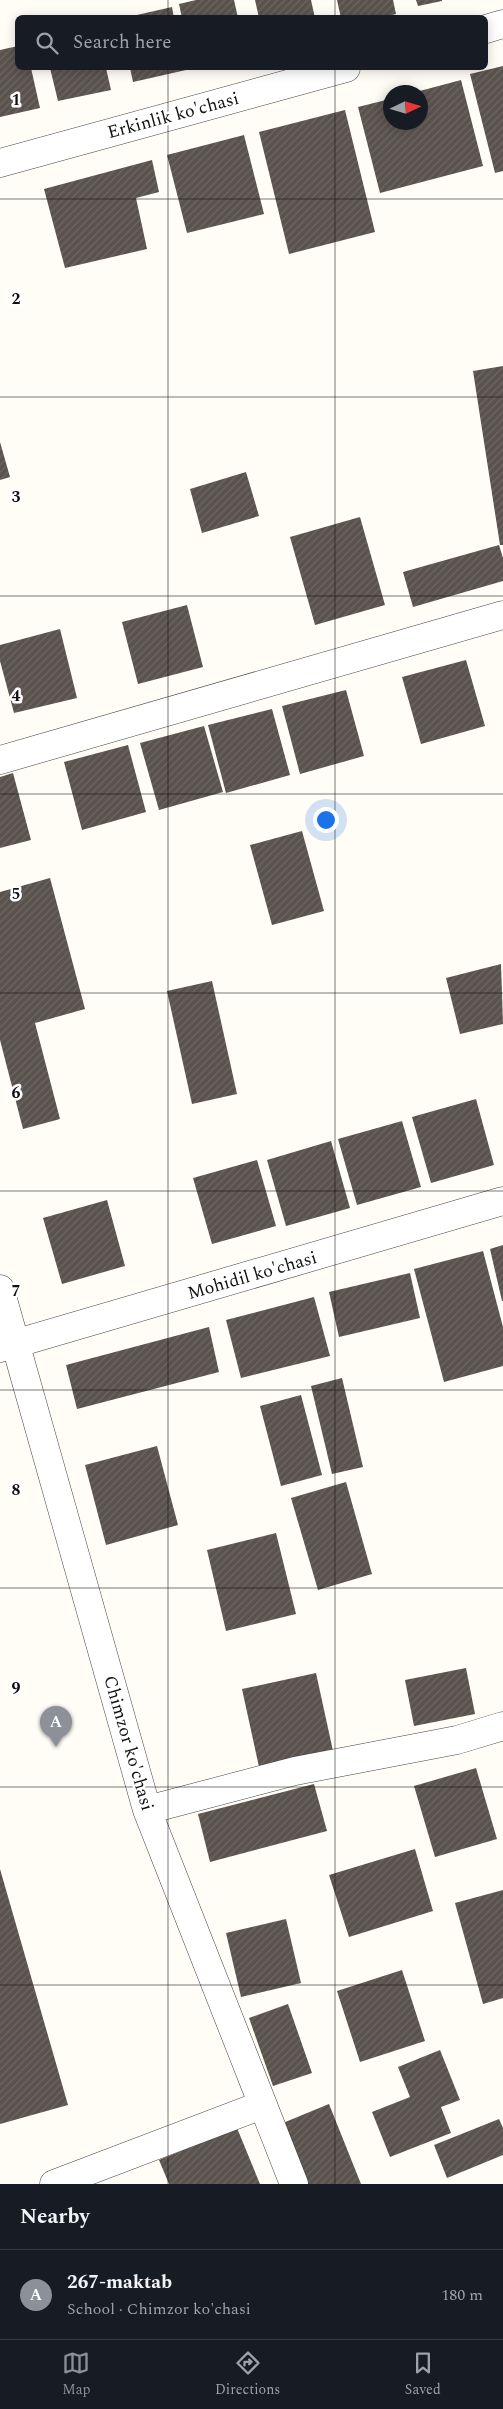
<!DOCTYPE html>
<html lang="en">
<head>
<meta charset="utf-8">
<style>
  body { margin:0; font-family:Spectral,serif; background:#20242c; color:#f1f3f6 }
  .compass { position:absolute; left:383px; top:85px; width:45px; height:45px; border-radius:50%; background:#171b24; box-shadow:0 2px 12px #0003; rotate:86deg }
  .you { position:absolute; left:325px; top:819px; width:18px; height:18px; margin:-12px; border:4px solid #fff; border-radius:50%; background:#1a73e8; box-shadow:0 0 0 8px #1a73e833 }
  .badge { display:grid; place-items:center; width:32px; height:32px; border-radius:50%; background:#8c9099; color:#fff; font-size:16px; font-weight:700 }
  .pin { position:absolute; translate:-50% -41px; filter:drop-shadow(0 1px 2px #0008) }
  .pin::after { content:''; position:absolute; top:26px; width:18px; height:15px; background:inherit; clip-path:polygon(0 0,100% 0,50% 100%) }
  .list { margin:0; padding:0; list-style:none }
  h2 { display:flex; justify-content:space-between; align-items:center; height:65px; margin:0; padding:0 20px; font-size:21px }
  h2 small { font-size:16px; font-weight:400; color:#9ea1a6 }
  .list li { display:grid; grid-template-columns:32px 1fr auto; gap:15px; align-items:center; box-sizing:border-box; height:90px; padding:0 20px; border-top:1px solid #363941 }
  .list b { display:block; font-size:19px; white-space:nowrap }
  .list p { margin:0; font-size:16px; white-space:nowrap; color:#9ea1a6 }
  .list em { font-size:16px; font-style:normal; color:#9ea1a6 }
  .icon { flex:none; width:28px; height:28px; fill:none; stroke:currentColor; stroke-width:2; stroke-linecap:round; stroke-linejoin:round }
  .map { position:relative; flex:none; width:503px; height:2184px; overflow:hidden }
  .search { position:absolute; background:#171b24; box-shadow:0 2px 12px #0003; left:15px; right:15px; top:15px; height:55px; display:flex; align-items:center; gap:12px; box-sizing:border-box; padding:0 18px; border-radius:8px; color:#9ea1a6; font-size:19px }
  .sheet { height:155px; background:#171b24 }
  nav { display:flex; justify-content:space-around; align-items:center; box-sizing:border-box; height:70px; border-top:1px solid #363941; background:#171b24; font-size:14px; color:#9ea1a6 }
  nav a { display:grid; justify-items:center; gap:2px }
  nav .on { color:#8c9099 }
  .map>svg:first-child { display:block }
</style>
</head>
<body>
<div class="map">
<svg width="503" height="2184" viewBox="0 0 503 2184">
  <defs>
    <pattern id="building-hatch" width="6" height="6" patternUnits="userSpaceOnUse" patternTransform="scale(1.25)"><rect width="6" height="6" fill="#5a524d"/><path d="M-1 1l2-2M0 6l6-6M5 7l2-2" fill="none" stroke="#6d6662"/></pattern>
  </defs>
  <rect width="100%" height="100%" fill="#fffdf5"/>
  <path fill="url(#building-hatch)" d="M 196,0 L 234,0 L 238,18 L 182,18 L 179,4 Z
    M 255,0 L 311,0 L 315,18 L 259,18 Z
    M 337,0 L 393,0 L 396,14 L 379,18 L 341,18 Z
    M 416,0 L 442,0 L 442,1 L 418,6 Z
    M 172,7 L 174,18 L 128,18 L 128,17 Z
    M 18,46 L 18,68 L 31,68 L 40,108 L 0,117 L 0,50 Z
    M 503,66 L 503,171 L 495,173 L 470,74 Z
    M 50,68 L 106,68 L 111,90 L 58,101 Z
    M 130,68 L 185,68 L 186,70 L 133,82 Z
    M 461,80 L 483,166 L 380,193 L 358,107 L 390,99 L 390,122 L 420,122 L 420,92 L 416,92 Z
    M 345,110 L 375,232 L 289,254 L 259,132 Z
    M 244,135 L 264,214 L 187,233 L 167,155 Z
    M 152,160 L 159,192 L 136,198 L 147,249 L 65,268 L 44,189 Z
    M 503,366 L 503,545 L 500,545 L 473,371 Z
    M 0,442 L 10,477 L 0,480 Z
    M 246,472 L 259,516 L 202,533 L 190,489 Z
    M 360,517 L 385,605 L 315,625 L 290,537 Z
    M 499,545 L 503,558 L 503,581 L 413,607 L 403,572 Z
    M 187,605 L 203,667 L 138,684 L 122,622 Z
    M 60,629 L 77,698 L 14,713 L 0,661 L 0,645 Z
    M 466,660 L 485,726 L 421,744 L 402,677 Z
    M 346,690 L 364,756 L 300,774 L 282,706 Z
    M 272,709 L 290,775 L 226,793 L 208,725 Z
    M 204,726 L 223,792 L 159,810 L 140,743 Z
    M 128,745 L 146,812 L 82,830 L 64,762 Z
    M 13,773 L 31,840 L 0,848 L 0,777 Z
    M 302,831 L 324,911 L 272,925 L 250,845 Z
    M 50,878 L 85,1009 L 35,1023 L 60,1119 L 23,1129 L 0,1040 L 0,892 Z
    M 501,964 L 503,1024 L 460,1034 L 446,978 Z
    M 212,981 L 237,1094 L 192,1104 L 167,991 Z
    M 476,1099 L 494,1165 L 431,1183 L 412,1117 Z
    M 402,1121 L 421,1187 L 357,1205 L 338,1139 Z
    M 331,1141 L 350,1208 L 286,1226 L 267,1160 Z
    M 257,1160 L 276,1226 L 212,1244 L 193,1178 Z
    M 107,1200 L 125,1266 L 62,1284 L 43,1218 Z
    M 503,1245 L 503,1301 L 502,1301 L 490,1249 Z
    M 483,1251 L 503,1327 L 503,1366 L 444,1382 L 414,1269 Z
    M 410,1273 L 420,1318 L 339,1337 L 329,1292 Z
    M 314,1297 L 330,1356 L 241,1378 L 226,1320 Z
    M 209,1327 L 219,1372 L 77,1409 L 66,1365 Z
    M 342,1378 L 363,1467 L 332,1474 L 311,1386 Z
    M 301,1395 L 322,1475 L 281,1486 L 260,1406 Z
    M 157,1446 L 178,1525 L 106,1545 L 85,1465 Z
    M 346,1482 L 372,1574 L 318,1590 L 291,1498 Z
    M 276,1533 L 296,1614 L 226,1631 L 207,1550 Z
    M 466,1668 L 475,1714 L 414,1726 L 405,1680 Z
    M 316,1673 L 333,1751 L 259,1767 L 242,1689 Z
    M 476,1768 L 497,1839 L 435,1857 L 414,1786 Z
    M 314,1784 L 327,1831 L 210,1862 L 198,1814 Z
    M 415,1849 L 433,1911 L 349,1937 L 329,1875 Z
    M 0,1869 L 68,2105 L 0,2124 Z
    M 503,1890 L 503,1998 L 483,2004 L 455,1903 Z
    M 286,1919 L 301,1983 L 241,1997 L 226,1933 Z
    M 402,1970 L 425,2041 L 360,2062 L 337,1991 Z
    M 288,2004 L 312,2073 L 273,2086 L 249,2018 Z
    M 440,2050 L 460,2100 L 441,2107 L 451,2133 L 390,2157 L 372,2112 L 410,2097 L 398,2067 Z
    M 329,2104 L 361,2184 L 302,2184 L 278,2125 Z
    M 499,2119 L 503,2128 L 503,2155 L 447,2178 L 434,2145 Z
    M 237,2128 L 260,2184 L 169,2184 L 159,2160 Z"/>
  <g fill="none" stroke-linecap="round" stroke-linejoin="round">
    <defs>
      <path id="minor" d="M 486,29 L 503,24
        M 0,163 L 346,68
        M 0,760 L 503,615
        M 0,1289 L 147,1810 L 294,2184
        M 0,1348 L 503,1201
        M 147,1810 L 295,1771 L 457,1740 L 503,1726
        M 54,2184 L 262,2105"/>
    </defs>
    <use href="#minor" stroke="#444" stroke-width="29"/>
    <use href="#minor" stroke="#fff" stroke-width="28"/>
  </g>
  <path fill="none" stroke="#111" stroke-width="1" stroke-opacity="0.55" d="M 168,0 L 168,18M 335,0 L 335,18M 168,68 L 168,2184M 335,68 L 335,2184M 0,199 L 503,199M 0,397 L 503,397M 0,596 L 503,596M 0,794 L 503,794M 0,993 L 503,993M 0,1191 L 503,1191M 0,1390 L 503,1390M 0,1588 L 503,1588M 0,1787 L 503,1787M 0,1985 L 503,1985"/>
  <g text-anchor="middle" stroke-width="5" stroke-linejoin="round" paint-order="stroke">
    <g font-size="18" fill="#111" stroke="#fff">
      <text transform="translate(173 115) rotate(-15)" y="6">Erkinlik ko'chasi</text>
      <text transform="translate(252 1275) rotate(-16)" y="6">Mohidil ko'chasi</text>
      <text transform="translate(129 1743) rotate(74)" y="6">Chimzor ko'chasi</text>
    </g>
  </g>
  <g font-size="16" text-anchor="middle" font-weight="bold" fill="#111" stroke="#fff" stroke-width="5" stroke-linejoin="round" paint-order="stroke">
    <text x="16" y="105">1</text>
    <text x="16" y="304">2</text>
    <text x="16" y="502">3</text>
    <text x="16" y="701">4</text>
    <text x="16" y="899">5</text>
    <text x="16" y="1098">6</text>
    <text x="16" y="1296">7</text>
    <text x="16" y="1495">8</text>
    <text x="16" y="1693">9</text>
  </g>
</svg>
<svg class="compass" viewBox="-18 -18 36 36"><path d="M0-13l5 13h-10z" fill="#e53935"/><path d="M0 13l5-13h-10z" fill="#9ea1a6"/></svg>
<div class="you"></div>
<div class="pin badge" style="left:56px;top:1747px">A</div>
<div class="search"><svg class="icon" aria-label="search" viewBox="0 0 24 24"><circle cx="10" cy="10" r="6"/><path d="M15 15l6 6"/></svg>Search here</div>
</div>
<section class="sheet">
<h2>Nearby<small></small></h2>
<ul class="list">
<li><span class="badge">A</span><div><b>267-maktab</b><p>School · Chimzor ko'chasi</p></div><em>180 m</em></li>
</ul>
</section>
<nav>
<a class="on"><svg class="icon" aria-label="map" viewBox="0 0 24 24"><path d="M3 6l6-2 6 2 6-2v14l-6 2-6-2-6 2zM9 4v14M15 6v14"/></svg>Map</a>
<a><svg class="icon" aria-label="directions" viewBox="0 0 24 24"><path d="M12 3l9 9-9 9-9-9zM9 14v-3h6M13 9l2 2-2 2"/></svg>Directions</a>
<a><svg class="icon" aria-label="saved" viewBox="0 0 24 24"><path d="M7 4h10v16l-5-4-5 4z"/></svg>Saved</a>
</nav>
</body>
</html>
